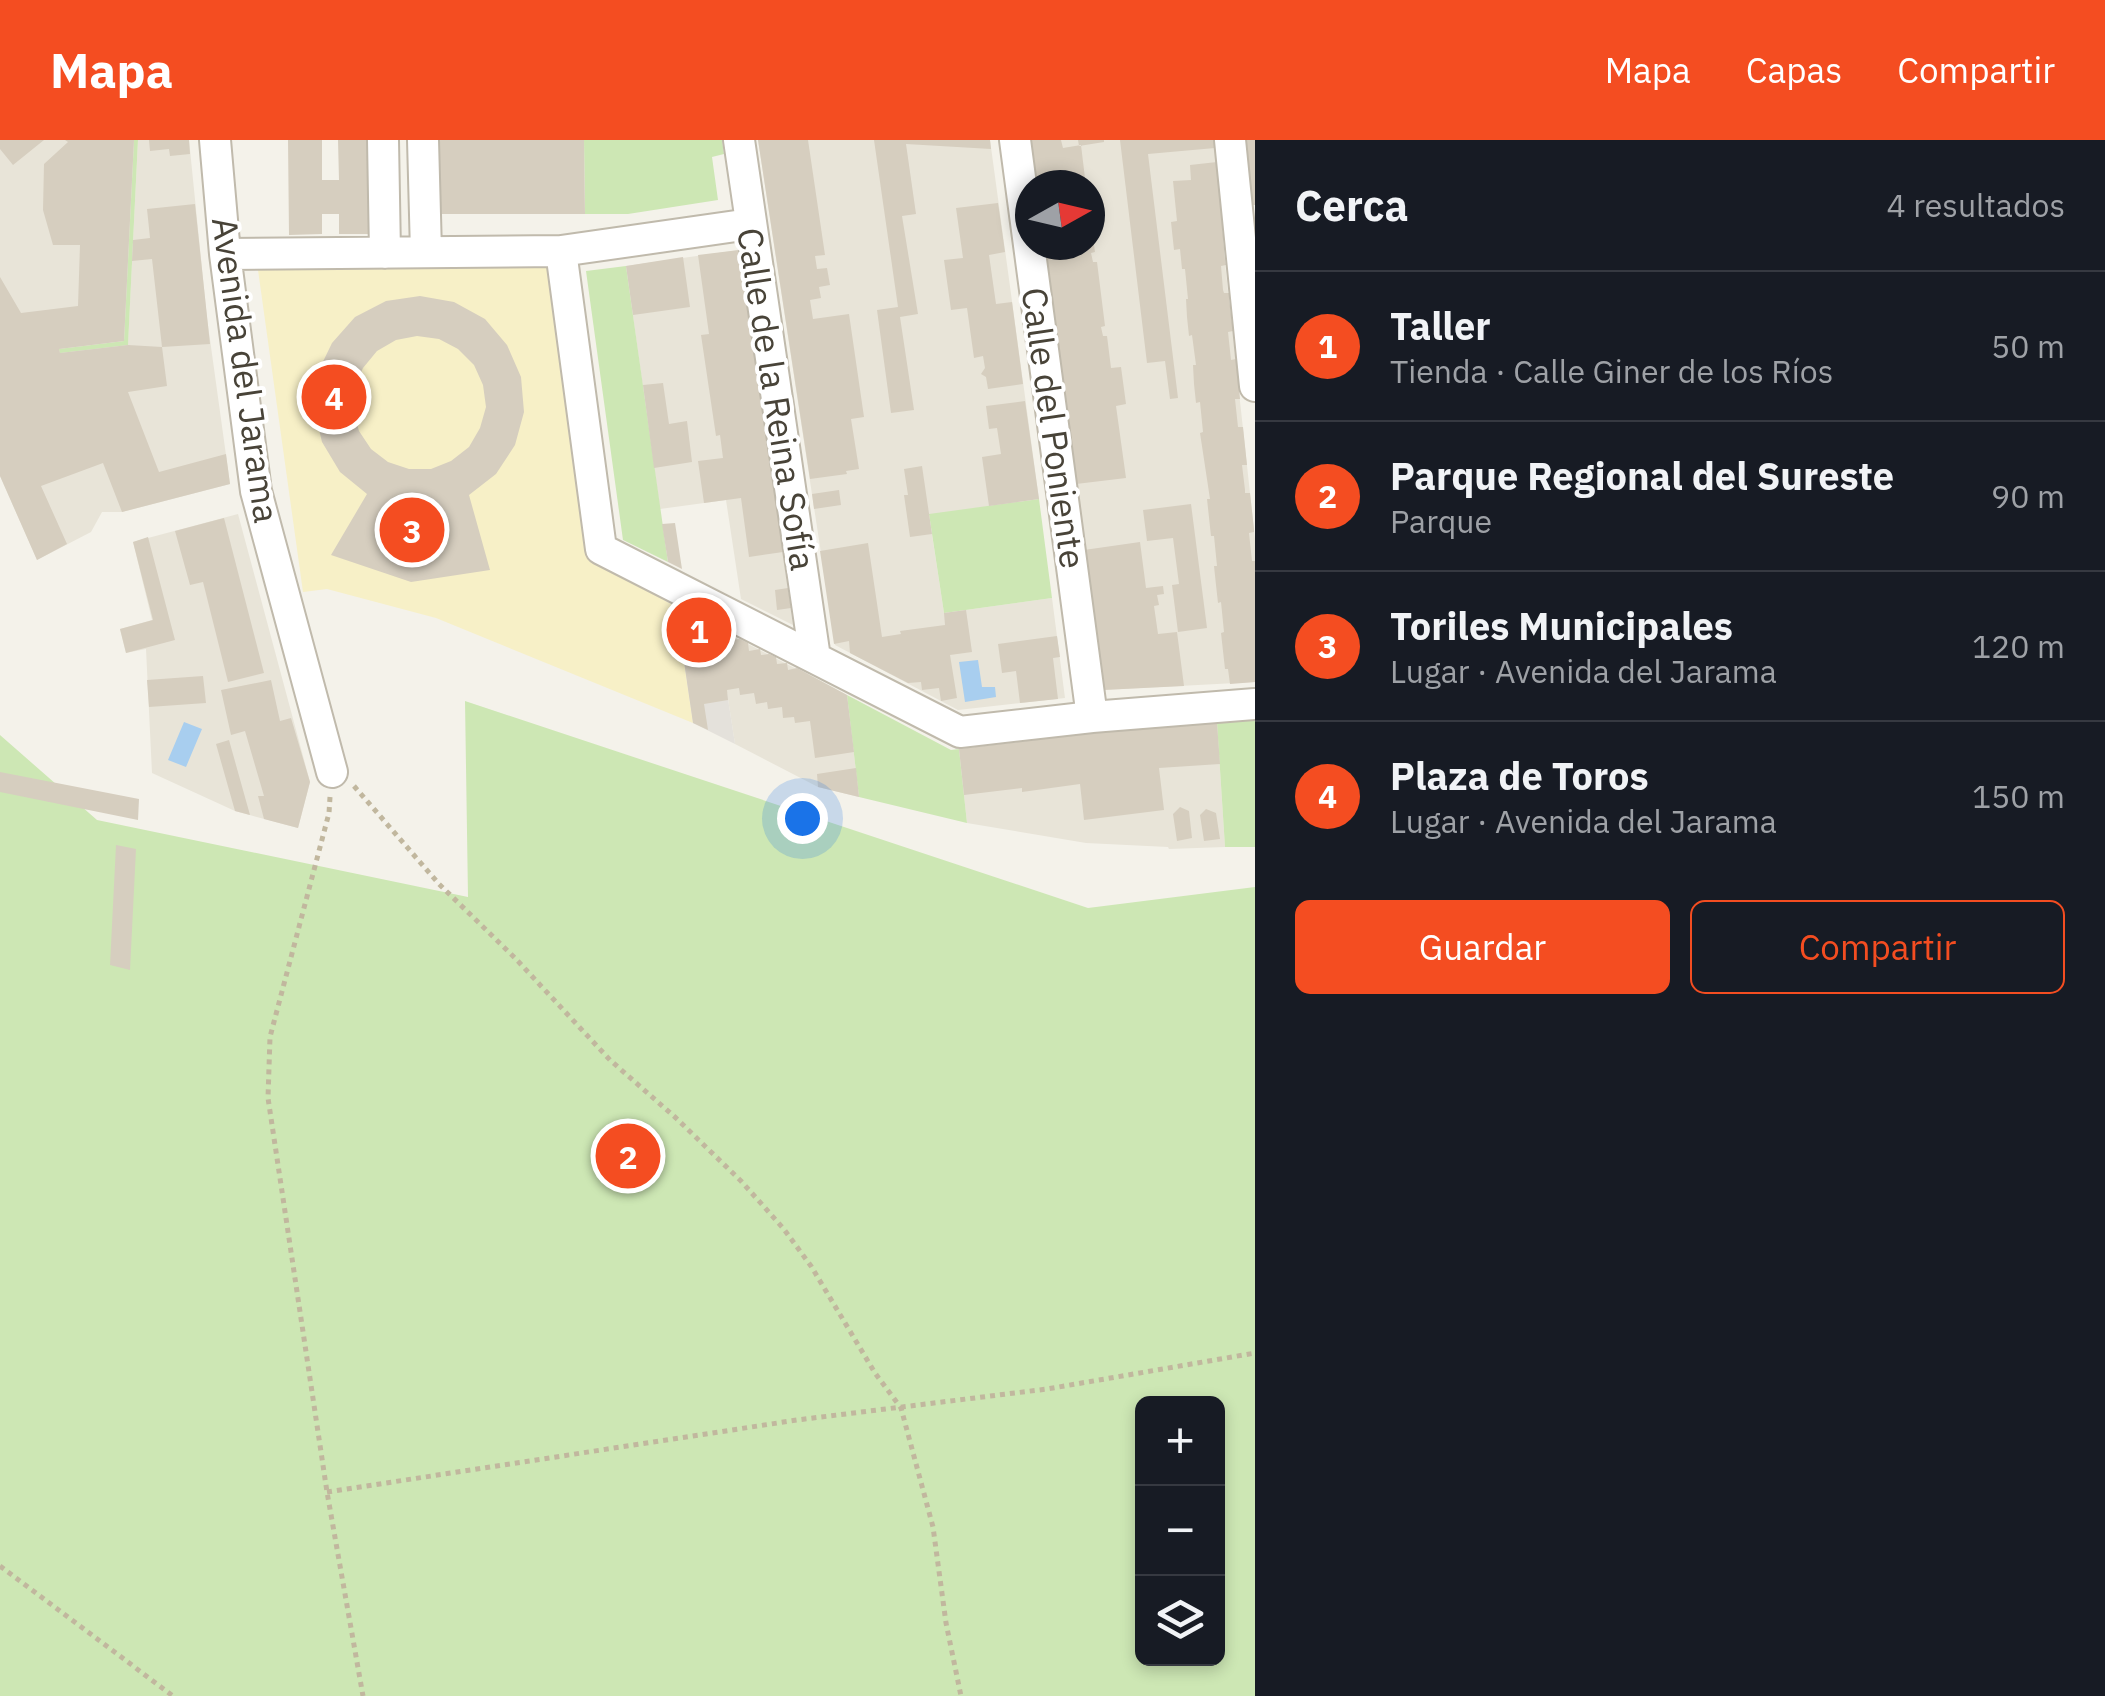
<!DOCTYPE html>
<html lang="es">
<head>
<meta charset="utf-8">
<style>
  body { margin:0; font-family:"IBM Plex Sans",sans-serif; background:#20242c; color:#f1f3f6 }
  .controls { position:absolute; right:30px; bottom:30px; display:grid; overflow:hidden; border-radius:15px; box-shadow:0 5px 15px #0003 }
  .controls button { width:90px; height:90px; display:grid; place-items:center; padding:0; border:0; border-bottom:2px solid #363941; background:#171b24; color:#f1f3f6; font:50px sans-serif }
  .compass { position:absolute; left:1015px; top:30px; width:90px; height:90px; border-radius:50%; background:#171b24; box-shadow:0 5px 15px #0003; rotate:82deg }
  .you { position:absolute; left:802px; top:678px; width:35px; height:35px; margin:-25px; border:8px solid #fff; border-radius:50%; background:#1a73e8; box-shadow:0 0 0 15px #1a73e833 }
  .badge { display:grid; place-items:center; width:65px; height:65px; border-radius:50%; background:#f44d21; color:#fff; font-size:32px; font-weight:700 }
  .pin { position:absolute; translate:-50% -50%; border:5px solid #fff; box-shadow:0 2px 10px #0006 }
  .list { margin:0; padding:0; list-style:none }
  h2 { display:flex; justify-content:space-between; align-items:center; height:130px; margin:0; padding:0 40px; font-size:42px }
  h2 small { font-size:32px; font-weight:400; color:#9ea1a6 }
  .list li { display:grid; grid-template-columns:65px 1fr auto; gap:30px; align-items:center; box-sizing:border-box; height:150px; padding:0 40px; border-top:2px solid #363941 }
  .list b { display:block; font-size:38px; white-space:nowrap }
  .list p { margin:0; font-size:32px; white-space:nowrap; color:#9ea1a6 }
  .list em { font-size:32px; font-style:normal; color:#9ea1a6 }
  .actions { display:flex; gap:20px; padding:30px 40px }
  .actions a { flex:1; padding:22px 0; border:2px solid #f44d21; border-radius:15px; text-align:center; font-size:35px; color:#f44d21 }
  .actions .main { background:#f44d21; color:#fff }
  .icon { flex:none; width:55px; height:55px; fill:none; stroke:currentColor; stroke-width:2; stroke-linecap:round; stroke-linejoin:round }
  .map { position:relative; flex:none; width:1255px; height:1556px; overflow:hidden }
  header { display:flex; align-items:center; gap:60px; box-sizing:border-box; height:140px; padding:0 50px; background:#f44d21; color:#fff }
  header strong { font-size:48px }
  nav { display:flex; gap:55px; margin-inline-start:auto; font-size:35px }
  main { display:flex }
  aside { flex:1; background:#171b24 }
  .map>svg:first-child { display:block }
</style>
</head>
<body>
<header>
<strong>Mapa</strong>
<nav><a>Mapa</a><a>Capas</a><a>Compartir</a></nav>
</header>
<main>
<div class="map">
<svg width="1255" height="1556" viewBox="0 0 1255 1556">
  <rect width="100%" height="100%" fill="#f4f2ea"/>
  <path fill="#e8e4d8" d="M 0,0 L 134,0 L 124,201 L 60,209 L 128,204 L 138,0 L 189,0 L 207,178 L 230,344 L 122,372 L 102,372 L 91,392 L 37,420 L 0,336 Z
    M 758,0 L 990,0 L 1039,359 L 929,375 L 944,473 L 1052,458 L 1065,558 L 958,570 L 835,505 Z
    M 1030,0 L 1215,0 L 1223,105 L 1255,399 L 1255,542 L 1103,550 L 1044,105 L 1090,105 L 1090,45 L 1036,45 Z
    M 739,110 L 793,485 L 741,459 L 726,360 L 660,369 L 626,126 Z
    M 238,374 L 310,642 L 298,688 L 235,671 L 152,633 L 146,509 L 126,513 L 120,489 L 152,480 L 133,402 Z
    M 717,488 L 847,555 L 859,657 L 818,647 L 735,604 Z
    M 1217,583 L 1225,707 L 1169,709 L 1168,707 L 1086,703 L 967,683 L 959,609 L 1109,591 Z"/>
  <path fill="#e4e1db" d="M 676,467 L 717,488 L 735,604 L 693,583 Z"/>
  <path fill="#cde7b4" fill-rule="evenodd" d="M 134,0 L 138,0 L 128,205 L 60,213 L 59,209 L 124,201 Z
    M 584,0 L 722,0 L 724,14 L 712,17 L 718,60 L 628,74 L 585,74 Z
    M 626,126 L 668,422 L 623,400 L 586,131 Z
    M 1039,359 L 1052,458 L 944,473 L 929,374 Z
    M 847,555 L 951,610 L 959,609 L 967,683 L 859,657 Z
    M 465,561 L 1088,768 L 1255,747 L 1255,1556 L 0,1556 L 0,595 L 97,680 L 468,757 ZM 1142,1264 L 1218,1264 L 1218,1518 L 1142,1518 Z
    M 1255,580 L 1255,707 L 1225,707 L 1217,583 Z"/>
  <path fill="#f7f0c7" d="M 547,126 L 590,417 L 676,467 L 693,583 L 436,478 L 327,449 L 303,452 L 258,130 Z"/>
  <path fill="#a8ceef" d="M 978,520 L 982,547 L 995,547 L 996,557 L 965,562 L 959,522 Z
    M 184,582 L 202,589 L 186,627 L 168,620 Z"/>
  <path fill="#d6cebf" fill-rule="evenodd" d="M 0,0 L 44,0 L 13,25 L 0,9 Z
    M 65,0 L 134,0 L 124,201 L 59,209 L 60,213 L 128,205 L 162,207 L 167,246 L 128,252 L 159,332 L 226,314 L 230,344 L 122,372 L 103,323 L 41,346 L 67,404 L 37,420 L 0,336 L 0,137 L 21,173 L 78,166 L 80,105 L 53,105 L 43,70 L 44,24 L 68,2 Z
    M 149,0 L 189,0 L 190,14 L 170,16 L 169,9 L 150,11 Z
    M 288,0 L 322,0 L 322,40 L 339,40 L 338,0 L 372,0 L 372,94 L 339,94 L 339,74 L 322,74 L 322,94 L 289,95 Z
    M 435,0 L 584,0 L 585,74 L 435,74 Z
    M 758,0 L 808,0 L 825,115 L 815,116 L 817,129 L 827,128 L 830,145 L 819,147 L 821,158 L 810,160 L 813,179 L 849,174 L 864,277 L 851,279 L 859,329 L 846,331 L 847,334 L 810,339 Z
    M 874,0 L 990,0 L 991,9 L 906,4 L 916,74 L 902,76 L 918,174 L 900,177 L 914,270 L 891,273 L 877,170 L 898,167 Z
    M 1030,0 L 1061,0 L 1063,8 L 1081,5 L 1085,38 L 1081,38 L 1082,45 L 1036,45 Z
    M 1078,0 L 1104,0 L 1104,2 L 1079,6 Z
    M 1120,0 L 1215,0 L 1215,8 L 1148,14 L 1178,258 L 1170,259 L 1165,221 L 1147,223 Z
    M 1246,0 L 1255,0 L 1255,65 L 1252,65 Z
    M 1217,22 L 1225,120 L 1226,125 L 1221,126 L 1223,150 L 1224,153 L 1229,153 L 1229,158 L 1233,191 L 1228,192 L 1231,220 L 1236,219 L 1240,259 L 1235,259 L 1238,287 L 1243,287 L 1247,325 L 1242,325 L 1245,350 L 1245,353 L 1250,353 L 1254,389 L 1254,392 L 1249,393 L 1252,421 L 1255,421 L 1255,542 L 1230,544 L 1228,529 L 1225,529 L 1221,493 L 1224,492 L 1221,462 L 1218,463 L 1216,445 L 1214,426 L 1217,426 L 1214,396 L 1211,396 L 1207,359 L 1210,359 L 1200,293 L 1203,292 L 1200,262 L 1196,263 L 1194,244 L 1193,225 L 1196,225 L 1192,195 L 1189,196 L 1187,177 L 1186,159 L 1188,159 L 1185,129 L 1182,129 L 1180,109 L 1174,110 L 1171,82 L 1177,81 L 1173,41 L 1191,40 L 1190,25 Z
    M 998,63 L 1005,112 L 989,115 L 996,164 L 1012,162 L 1023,244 L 988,249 L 986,237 L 981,234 L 985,228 L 983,216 L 974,218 L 967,168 L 951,170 L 944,120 L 963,118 L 956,68 Z
    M 195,64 L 210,204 L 162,207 L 152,119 L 132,121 L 133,100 L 150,98 L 147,69 Z
    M 1090,90 L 1092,90 L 1095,112 L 1091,113 L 1093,122 L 1097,122 L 1105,186 L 1101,187 L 1103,196 L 1107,196 L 1111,228 L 1121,227 L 1126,264 L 1116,266 L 1126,338 L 1076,344 L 1044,105 L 1090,105 Z
    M 739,110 L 783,412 L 749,417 L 741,358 L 704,363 L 698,321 L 723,318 L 720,295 L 716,296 L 701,195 L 709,194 L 698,115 Z
    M 683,117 L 690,167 L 633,175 L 626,126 Z
    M 420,156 L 454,162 L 485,179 L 507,205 L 521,237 L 524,272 L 515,305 L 496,334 L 469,355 L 490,430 L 411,442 L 331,415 L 367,354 L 340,332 L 322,302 L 314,269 L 317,234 L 332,203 L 355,177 L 386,161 ZM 417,196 L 439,199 L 458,209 L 474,225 L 483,245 L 486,267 L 480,288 L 469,307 L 451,321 L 431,329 L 409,329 L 388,322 L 371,309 L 359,291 L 353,270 L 354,248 L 363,228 L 377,211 L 396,200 Z
    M 663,243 L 669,284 L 687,281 L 692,322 L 654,328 L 643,245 Z
    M 1025,261 L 1039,359 L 989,366 L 982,317 L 1001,314 L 997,288 L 989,289 L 986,266 Z
    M 922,326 L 932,394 L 910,397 L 904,355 L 908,355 L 904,329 Z
    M 839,350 L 841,365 L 814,369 L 812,354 Z
    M 1191,364 L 1207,488 L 1178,492 L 1172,445 L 1179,444 L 1173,398 L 1147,401 L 1143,370 Z
    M 224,378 L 264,533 L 228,542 L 203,442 L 190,445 L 175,391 Z
    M 675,383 L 682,429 L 668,422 L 662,384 Z
    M 148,397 L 175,500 L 126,513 L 120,489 L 153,480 L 133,402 Z
    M 1140,402 L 1146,448 L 1163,446 L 1164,454 L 1157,455 L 1159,465 L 1154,466 L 1158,494 L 1177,492 L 1184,546 L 1103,550 L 1084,410 Z
    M 868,403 L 882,497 L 901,494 L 900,491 L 945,485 L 944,473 L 966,470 L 972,512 L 950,515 L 957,558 L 941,561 L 939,548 L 922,550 L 921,542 L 908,543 L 850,513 L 849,501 L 834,504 L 820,411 Z
    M 788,448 L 791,468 L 777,470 L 775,450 Z
    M 676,467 L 717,488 L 719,496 L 730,494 L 732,500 L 740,499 L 748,503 L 749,511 L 760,509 L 761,515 L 769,514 L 776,517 L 777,524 L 787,523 L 788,530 L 797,528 L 847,555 L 854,612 L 815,618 L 810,581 L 795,583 L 794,577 L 783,578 L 782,567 L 768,569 L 767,562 L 756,564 L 754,553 L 740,555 L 739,548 L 727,550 L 728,560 L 704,564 L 708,590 L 693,583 Z
    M 1057,496 L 1060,517 L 1053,518 L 1058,559 L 1020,563 L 1016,531 L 1002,533 L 998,504 Z
    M 203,536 L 206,563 L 149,567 L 147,540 Z
    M 271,540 L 280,581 L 291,578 L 310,642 L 298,688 L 264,679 L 258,656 L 264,656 L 245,591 L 231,595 L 221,550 Z
    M 1217,583 L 1220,624 L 1159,628 L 1164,670 L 1084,680 L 1080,644 L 1022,652 L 1022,648 L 964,655 L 959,609 L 1109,591 Z
    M 229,600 L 250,675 L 235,671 L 216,604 Z
    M 856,628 L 859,657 L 818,647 L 817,634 Z
    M 0,632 L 139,659 L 138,680 L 0,652 Z
    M 1180,667 L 1189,671 L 1192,698 L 1177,701 L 1173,674 Z
    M 1206,669 L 1216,673 L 1220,699 L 1204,701 L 1200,675 Z
    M 116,705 L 136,709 L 130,830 L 110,825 Z"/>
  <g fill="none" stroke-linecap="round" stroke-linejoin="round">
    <defs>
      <path id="minor" d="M 215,0 L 225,114 L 256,351 L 332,632
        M 383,0 L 385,113
        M 423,0 L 426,112
        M 739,0 L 815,518
        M 1015,0 L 1092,577
        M 1230,0 L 1255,246
        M 561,111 L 601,409 L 960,592 L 1092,577 L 1255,564
        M 225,114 L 561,111 L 750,84"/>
    </defs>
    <use href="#minor" stroke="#c0baac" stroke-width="34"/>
    <path stroke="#c1b79e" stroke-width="5" stroke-dasharray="5 5" stroke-linecap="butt" d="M 354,646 L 439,744 L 515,818 L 610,920 L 676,978 L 741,1041 L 783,1088 L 811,1126 L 875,1233 L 901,1268 L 933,1387 L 946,1483 L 961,1556
      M 330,657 L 329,673 L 270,897 L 268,958 L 327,1352 L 363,1556
      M 327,1352 L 797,1280 L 1047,1249 L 1255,1213
      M 0,1426 L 173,1556"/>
    <use href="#minor" stroke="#fff" stroke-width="30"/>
  </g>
  <g text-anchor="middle" stroke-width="8" stroke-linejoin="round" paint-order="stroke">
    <g font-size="35" fill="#484338" stroke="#fff">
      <text transform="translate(245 230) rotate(82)" y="12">Avenida del Jarama</text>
      <text transform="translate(776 259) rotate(81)" y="12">Calle de la Reina Sofía</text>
      <text transform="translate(1053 288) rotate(82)" y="12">Calle del Poniente</text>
    </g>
  </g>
</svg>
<div class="controls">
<button>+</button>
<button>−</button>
<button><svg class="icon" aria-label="layers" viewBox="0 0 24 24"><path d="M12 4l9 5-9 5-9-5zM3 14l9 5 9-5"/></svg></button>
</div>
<svg class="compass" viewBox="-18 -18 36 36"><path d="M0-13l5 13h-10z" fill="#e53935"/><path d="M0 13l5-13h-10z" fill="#9ea1a6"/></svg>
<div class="you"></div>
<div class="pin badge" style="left:699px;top:490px">1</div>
<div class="pin badge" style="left:628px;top:1016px">2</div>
<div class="pin badge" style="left:412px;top:390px">3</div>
<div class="pin badge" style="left:334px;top:257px">4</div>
</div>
<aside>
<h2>Cerca<small>4 resultados</small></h2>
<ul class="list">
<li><span class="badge">1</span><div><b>Taller</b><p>Tienda · Calle Giner de los Ríos</p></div><em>50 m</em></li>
<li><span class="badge">2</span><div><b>Parque Regional del Sureste</b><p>Parque</p></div><em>90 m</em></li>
<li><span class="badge">3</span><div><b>Toriles Municipales</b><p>Lugar · Avenida del Jarama</p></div><em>120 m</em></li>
<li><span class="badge">4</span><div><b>Plaza de Toros</b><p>Lugar · Avenida del Jarama</p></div><em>150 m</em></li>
</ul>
<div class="actions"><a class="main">Guardar</a><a>Compartir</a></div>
</aside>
</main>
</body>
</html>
